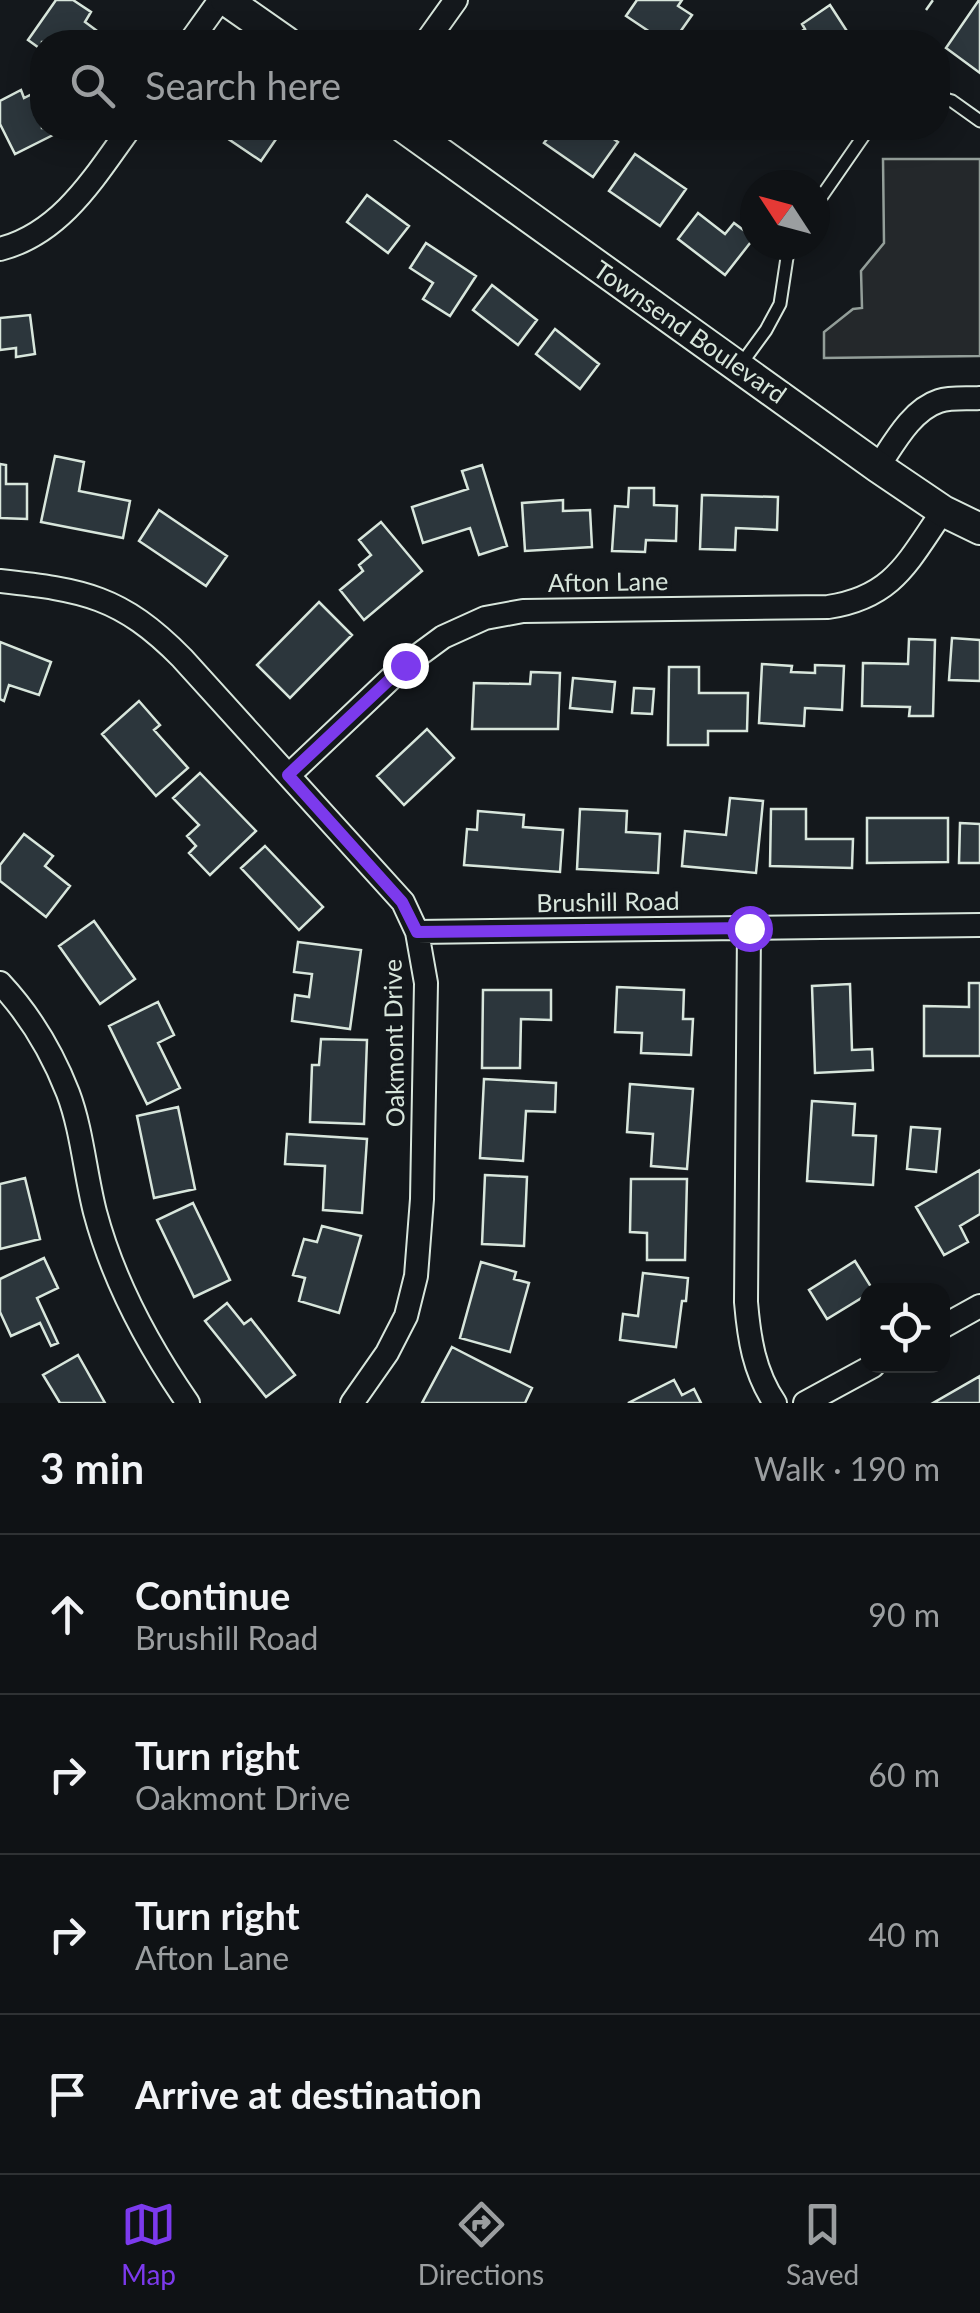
<!DOCTYPE html>
<html lang="en">
<head>
<meta charset="utf-8">
<style>
  body { margin:0; font-family:Lato,sans-serif; background:#1d2022; color:#f1f3f6 }
  .controls { position:absolute; right:30px; bottom:30px; display:grid; overflow:hidden; border-radius:20px; box-shadow:0 5px 25px #0003 }
  .controls button { width:90px; height:90px; display:grid; place-items:center; padding:0; border:0; border-bottom:2px solid #2f3234; background:#0f1215; color:#f1f3f6; font:50px sans-serif }
  .compass { position:absolute; left:740px; top:170px; width:90px; height:90px; border-radius:50%; background:#0f1215; box-shadow:0 5px 25px #0003; rotate:306deg }
  .stop { position:absolute; width:30px; height:30px; margin:-22px; border:8px solid #7c3aed; border-radius:50%; background:#fff }
  .stop.end { background:#7c3aed; border-color:#fff; box-shadow:0 2px 10px #0008 }
  .list { margin:0; padding:0; list-style:none }
  h2 { display:flex; justify-content:space-between; align-items:center; height:130px; margin:0; padding:0 40px; font-size:42px }
  h2 small { font-size:32px; font-weight:400; color:#9b9ea0 }
  .list li { display:grid; grid-template-columns:65px 1fr auto; gap:30px; align-items:center; box-sizing:border-box; height:160px; padding:0 40px; border-top:2px solid #2f3234 }
  .list b { display:block; font-size:38px; white-space:nowrap }
  .list p { margin:0; font-size:32px; white-space:nowrap; color:#9b9ea0 }
  .list em { font-size:32px; font-style:normal; color:#9b9ea0 }
  .icon { flex:none; width:55px; height:55px; fill:none; stroke:currentColor; stroke-width:2; stroke-linecap:round; stroke-linejoin:round }
  .map { position:relative; flex:none; width:980px; height:1403px; overflow:hidden }
  .search { position:absolute; background:#0f1215; box-shadow:0 5px 25px #0003; left:30px; right:30px; top:30px; height:110px; display:flex; align-items:center; gap:25px; box-sizing:border-box; padding:0 35px; border-radius:40px; color:#9b9ea0; font-size:38px }
  .sheet { height:770px; background:#0f1215 }
  nav { display:flex; justify-content:space-around; align-items:center; box-sizing:border-box; height:140px; border-top:2px solid #2f3234; background:#0f1215; font-size:28px; color:#9b9ea0 }
  nav a { display:grid; justify-items:center; gap:5px }
  nav .on { color:#7c3aed }
  .map>svg:first-child { display:block }
</style>
</head>
<body>
<div class="map">
<svg width="980" height="1403" viewBox="0 0 980 1403">
  <rect width="100%" height="100%" fill="#14181c"/>
  <path fill="#24282b" stroke="#939e99" stroke-width="2.5" d="M 883,159 L 980,159 L 980,356 L 824,358 L 824,332 L 853,309 L 862,308 L 861,271 L 884,243 Z"/>
  <path fill="#2c363c" stroke="#d8e6dc" stroke-width="2.5" d="M 56,0 L 73,0 L 91,12 L 85,22 L 100,33 L 94,42 L 42,42 L 42,50 L 28,40 Z
    M 637,0 L 682,0 L 678,6 L 692,15 L 673,42 L 665,42 L 626,16 Z
    M 979,0 L 980,0 L 980,73 L 946,48 Z
    M 830,5 L 854,42 L 794,42 L 791,38 L 805,29 L 802,24 Z
    M 42,89 L 42,128 L 52,128 L 55,134 L 15,154 L 0,124 L 0,101 L 21,90 L 24,98 Z
    M 212,128 L 281,128 L 283,129 L 261,161 Z
    M 555,128 L 598,128 L 618,142 L 593,177 L 544,143 Z
    M 635,154 L 686,189 L 660,226 L 609,191 Z
    M 367,195 L 409,226 L 388,253 L 347,222 Z
    M 698,213 L 725,234 L 734,223 L 754,238 L 725,275 L 678,239 Z
    M 426,243 L 476,276 L 450,316 L 423,299 L 433,283 L 410,268 Z
    M 492,285 L 537,320 L 518,345 L 473,310 Z
    M 30,315 L 35,354 L 16,357 L 16,348 L 0,350 L 0,318 Z
    M 555,329 L 599,364 L 580,389 L 536,354 Z
    M 55,456 L 84,462 L 79,491 L 130,501 L 123,538 L 41,522 Z
    M 0,464 L 6,465 L 6,484 L 27,484 L 27,519 L 0,518 Z
    M 482,465 L 507,546 L 479,555 L 470,528 L 423,543 L 412,507 L 468,489 L 462,471 Z
    M 629,488 L 654,488 L 654,505 L 677,506 L 676,541 L 646,540 L 645,552 L 612,551 L 615,506 L 628,507 Z
    M 702,495 L 778,497 L 777,530 L 736,528 L 735,550 L 700,549 Z
    M 563,500 L 563,511 L 590,510 L 592,547 L 525,551 L 522,503 Z
    M 159,510 L 227,556 L 206,586 L 139,541 Z
    M 381,522 L 422,571 L 364,620 L 340,590 L 363,571 L 359,565 L 371,555 L 359,540 Z
    M 319,602 L 352,635 L 290,698 L 257,665 Z
    M 952,638 L 980,640 L 980,681 L 949,680 Z
    M 909,639 L 935,640 L 933,716 L 909,716 L 910,707 L 862,706 L 863,663 L 908,664 Z
    M 0,642 L 51,662 L 39,695 L 9,685 L 4,701 L 0,699 Z
    M 762,664 L 792,666 L 791,672 L 815,673 L 815,665 L 844,666 L 842,710 L 805,708 L 804,726 L 759,723 Z
    M 669,667 L 699,667 L 699,693 L 748,693 L 747,731 L 708,731 L 708,745 L 668,745 Z
    M 531,672 L 560,673 L 558,729 L 472,729 L 474,683 L 530,684 Z
    M 573,678 L 615,682 L 612,712 L 570,708 Z
    M 634,688 L 654,689 L 652,714 L 632,713 Z
    M 139,701 L 160,725 L 154,730 L 188,768 L 156,796 L 102,734 Z
    M 427,729 L 454,758 L 404,805 L 377,776 Z
    M 200,773 L 256,831 L 210,875 L 189,853 L 196,846 L 187,836 L 199,825 L 173,798 Z
    M 730,798 L 763,801 L 756,873 L 682,866 L 685,831 L 726,835 Z
    M 580,809 L 627,811 L 626,832 L 660,834 L 658,873 L 577,869 Z
    M 771,809 L 806,809 L 806,839 L 853,839 L 852,868 L 770,866 Z
    M 478,811 L 524,815 L 523,827 L 563,830 L 560,872 L 464,865 L 467,829 L 477,830 Z
    M 867,818 L 948,818 L 948,862 L 867,863 Z
    M 960,823 L 980,824 L 980,863 L 959,863 Z
    M 24,834 L 53,856 L 45,866 L 70,886 L 46,917 L 0,881 L 0,865 Z
    M 265,846 L 323,907 L 299,930 L 241,868 Z
    M 94,921 L 135,979 L 100,1004 L 59,946 Z
    M 298,942 L 361,950 L 350,1029 L 292,1021 L 295,995 L 309,997 L 312,974 L 294,972 Z
    M 969,983 L 980,983 L 980,1056 L 924,1056 L 924,1006 L 969,1007 Z
    M 850,984 L 852,1050 L 872,1049 L 873,1070 L 815,1073 L 812,986 Z
    M 617,987 L 684,990 L 683,1019 L 693,1019 L 691,1055 L 641,1053 L 642,1033 L 615,1032 Z
    M 483,990 L 551,990 L 551,1020 L 521,1019 L 520,1068 L 482,1068 Z
    M 158,1002 L 174,1035 L 158,1043 L 180,1088 L 147,1104 L 109,1026 Z
    M 321,1039 L 367,1040 L 364,1124 L 310,1122 L 312,1065 L 319,1065 Z
    M 484,1079 L 556,1083 L 555,1112 L 526,1111 L 523,1161 L 480,1158 Z
    M 630,1084 L 693,1089 L 687,1169 L 651,1166 L 653,1134 L 627,1132 Z
    M 812,1101 L 855,1104 L 853,1135 L 876,1136 L 873,1185 L 807,1181 Z
    M 178,1107 L 195,1189 L 154,1198 L 137,1116 Z
    M 911,1127 L 940,1129 L 936,1172 L 907,1169 Z
    M 287,1134 L 367,1139 L 362,1213 L 323,1210 L 325,1166 L 285,1164 Z
    M 980,1170 L 980,1214 L 960,1226 L 968,1242 L 944,1255 L 916,1207 Z
    M 485,1175 L 527,1177 L 524,1246 L 482,1244 Z
    M 25,1178 L 40,1239 L 0,1249 L 0,1184 Z
    M 631,1179 L 687,1179 L 685,1260 L 647,1260 L 647,1233 L 630,1232 Z
    M 193,1203 L 230,1280 L 194,1297 L 157,1220 Z
    M 322,1226 L 361,1236 L 339,1313 L 299,1301 L 305,1278 L 293,1275 L 304,1239 L 317,1242 Z
    M 44,1258 L 58,1288 L 37,1298 L 58,1343 L 51,1346 L 40,1323 L 11,1336 L 0,1312 L 0,1279 Z
    M 855,1261 L 873,1290 L 868,1290 L 868,1294 L 827,1319 L 809,1290 Z
    M 481,1262 L 516,1272 L 514,1279 L 529,1283 L 510,1352 L 460,1338 Z
    M 643,1273 L 688,1278 L 686,1301 L 682,1301 L 676,1347 L 620,1340 L 623,1314 L 638,1316 Z
    M 227,1303 L 244,1324 L 251,1319 L 295,1375 L 266,1397 L 205,1321 Z
    M 452,1347 L 532,1388 L 525,1403 L 422,1403 Z
    M 78,1355 L 105,1403 L 60,1403 L 43,1375 Z
    M 980,1376 L 980,1403 L 933,1403 Z
    M 674,1380 L 682,1395 L 694,1389 L 701,1403 L 628,1403 Z"/>
  <g fill="none" stroke-linecap="round" stroke-linejoin="round">
    <defs>
      <path id="lane" d="M 938,97 L 952,101 L 980,121
        M 815,206 L 869,128
        M 739,367 L 766,330 L 780,304 L 788,251 L 790,245"/>
      <path id="street" d="M 190,42 L 220,0
        M 426,42 L 456,0
        M 0,249 C 62,233 95,176 130,128
        M 878,467 C 893,445 911,410 939,401 C 951,397 967,399 980,398
        M 0,581 C 83,590 121,596 182,658 L 403,902 L 417,932 L 426,983 L 422,1199 L 416,1276 L 406,1316 L 387,1353 L 352,1403
        M 289,775 L 405,665 L 443,637 L 485,618 L 523,611 L 828,607 C 894,597 908,561 943,511
        M 749,928 L 746,1302 C 749,1338 754,1372 775,1403
        M 417,932 L 980,925
        M 0,983 C 30,1015 52,1052 68,1093 C 82,1130 85,1173 95,1212 C 113,1280 148,1345 188,1403
        M 942,1327 L 980,1306
        M 805,1403 L 873,1366"/>
      <path id="secondary" d="M 226,0 L 286,42
        M 405,128 L 878,467 L 943,511 L 980,529"/>
    </defs>
    <use href="#lane" stroke="#d8e6dc" stroke-width="15"/>
    <use href="#street" stroke="#d8e6dc" stroke-width="26"/>
    <use href="#secondary" stroke="#d8e6dc" stroke-width="34"/>
    <use href="#lane" stroke="#14181c" stroke-width="11"/>
    <use href="#street" stroke="#14181c" stroke-width="22"/>
    <use href="#secondary" stroke="#14181c" stroke-width="30"/>
    <path stroke="#d8e6dc" stroke-width="2.5" stroke-dasharray="12 5" stroke-linecap="butt" d="M 926,10 L 933,0"/>
  </g>
  <g fill="none" stroke-linecap="round" stroke-linejoin="round">
    <path stroke="#7c3aed" stroke-width="12" d="M 405,665 L 288,775 L 402,902 L 417,932 L 749,928"/>
  </g>
  <g text-anchor="middle" stroke-width="8" stroke-linejoin="round" paint-order="stroke">
    <g font-size="25" fill="#d8e6dc" stroke="#14181c">
      <text transform="translate(690 332) rotate(35)" y="9">Townsend Boulevard</text>
      <text transform="translate(608 582) rotate(-1)" y="9">Afton Lane</text>
      <text transform="translate(608 902) rotate(-1)" y="9">Brushill Road</text>
      <text transform="translate(394 1043) rotate(-91)" y="9">Oakmont Drive</text>
    </g>
  </g>
</svg>
<div class="controls">
<button><svg class="icon" aria-label="locate" viewBox="0 0 24 24"><circle cx="12" cy="12" r="6"/><path d="M12 2v4M12 18v4M2 12h4M18 12h4"/></svg></button>
</div>
<svg class="compass" viewBox="-18 -18 36 36"><path d="M0-13l5 13h-10z" fill="#e53935"/><path d="M0 13l5-13h-10z" fill="#9b9ea0"/></svg>
<div class="stop" style="left:749px;top:928px"></div>
<div class="stop end" style="left:405px;top:665px"></div>
<div class="search"><svg class="icon" aria-label="search" viewBox="0 0 24 24"><circle cx="10" cy="10" r="6"/><path d="M15 15l6 6"/></svg>Search here</div>
</div>
<section class="sheet">
<h2>3 min<small>Walk · 190 m</small></h2>
<ul class="list">
<li><svg class="icon" aria-label="ahead" viewBox="0 0 24 24"><path d="M12 20V5M6 11l6-6 6 6"/></svg><div><b>Continue</b><p>Brushill Road</p></div><em>90 m</em></li>
<li><svg class="icon" aria-label="right" viewBox="0 0 24 24"><path d="M7 20v-9h11M14 6l5 5-5 5"/></svg><div><b>Turn right</b><p>Oakmont Drive</p></div><em>60 m</em></li>
<li><svg class="icon" aria-label="right" viewBox="0 0 24 24"><path d="M7 20v-9h11M14 6l5 5-5 5"/></svg><div><b>Turn right</b><p>Afton Lane</p></div><em>40 m</em></li>
<li><svg class="icon" aria-label="arrive" viewBox="0 0 24 24"><path d="M6 21V4h12l-3 4 3 4H6"/></svg><div><b>Arrive at destination</b></div></li>
</ul>
</section>
<nav>
<a class="on"><svg class="icon" aria-label="map" viewBox="0 0 24 24"><path d="M3 6l6-2 6 2 6-2v14l-6 2-6-2-6 2zM9 4v14M15 6v14"/></svg>Map</a>
<a><svg class="icon" aria-label="directions" viewBox="0 0 24 24"><path d="M12 3l9 9-9 9-9-9zM9 14v-3h6M13 9l2 2-2 2"/></svg>Directions</a>
<a><svg class="icon" aria-label="saved" viewBox="0 0 24 24"><path d="M7 4h10v16l-5-4-5 4z"/></svg>Saved</a>
</nav>
</body>
</html>
